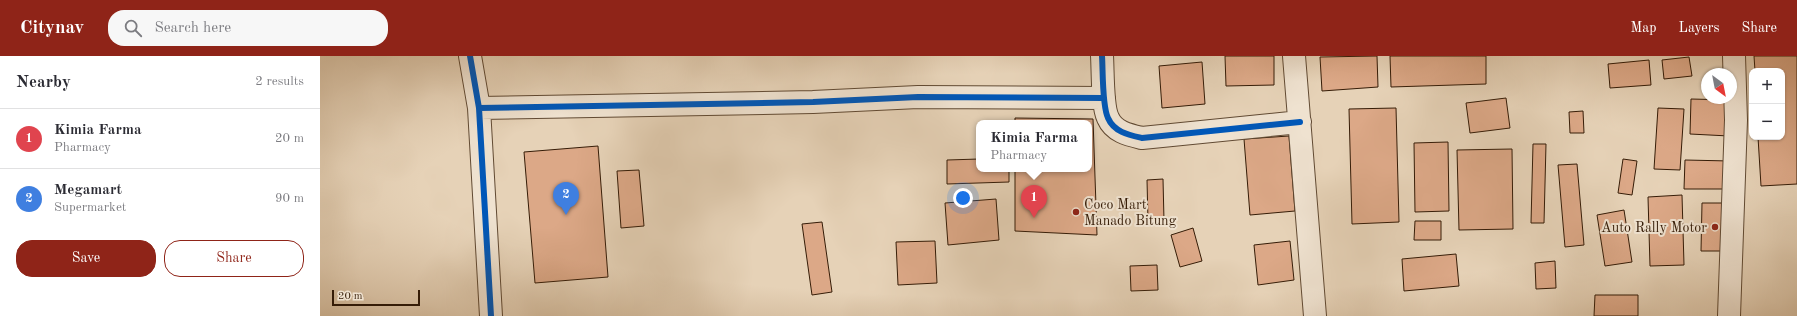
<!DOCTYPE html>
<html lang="en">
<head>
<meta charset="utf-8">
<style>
  body { margin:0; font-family:"Old Standard TT",serif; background:#f7f7f7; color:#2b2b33 }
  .controls { position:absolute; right:12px; top:12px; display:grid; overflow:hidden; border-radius:8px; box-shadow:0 1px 3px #0004 }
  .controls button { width:36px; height:36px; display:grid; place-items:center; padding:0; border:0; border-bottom:1px solid #e1e1e2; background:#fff; color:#2b2b33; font:20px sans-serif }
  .compass { position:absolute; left:1381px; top:12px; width:36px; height:36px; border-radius:50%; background:#fff; box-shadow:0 1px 3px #0004; rotate:148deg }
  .scale { position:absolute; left:12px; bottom:10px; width:88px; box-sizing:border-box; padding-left:4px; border:2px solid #351c07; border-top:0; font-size:11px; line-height:14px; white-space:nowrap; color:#351c07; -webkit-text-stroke:3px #efe2d0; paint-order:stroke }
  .you { position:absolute; left:643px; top:142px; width:14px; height:14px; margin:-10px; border:3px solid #fff; border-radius:50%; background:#1a73e8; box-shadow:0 0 0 6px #1a73e833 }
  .badge { display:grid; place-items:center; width:26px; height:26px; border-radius:50%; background:#8f2418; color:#fff; font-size:13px; font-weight:700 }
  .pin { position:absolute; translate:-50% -33px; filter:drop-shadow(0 1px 2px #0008) }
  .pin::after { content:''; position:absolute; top:21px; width:14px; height:12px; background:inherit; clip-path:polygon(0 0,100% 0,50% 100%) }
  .popup { position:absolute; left:656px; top:64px; width:116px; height:52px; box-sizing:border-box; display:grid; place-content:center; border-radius:8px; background:#fff; filter:drop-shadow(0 1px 3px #0005); font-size:13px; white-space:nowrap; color:#7c7c81 }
  .popup b { font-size:15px; color:#2b2b33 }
  .popup::after { content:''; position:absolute; left:50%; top:100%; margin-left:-8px; border:8px solid transparent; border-top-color:#fff }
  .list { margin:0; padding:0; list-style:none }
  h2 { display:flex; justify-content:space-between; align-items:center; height:52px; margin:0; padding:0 16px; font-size:17px }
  h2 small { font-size:13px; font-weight:400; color:#7c7c81 }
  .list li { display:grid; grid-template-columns:26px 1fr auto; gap:12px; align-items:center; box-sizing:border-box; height:60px; padding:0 16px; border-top:1px solid #e1e1e2 }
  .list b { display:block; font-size:15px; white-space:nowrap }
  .list p { margin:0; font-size:13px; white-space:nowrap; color:#7c7c81 }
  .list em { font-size:13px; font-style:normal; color:#7c7c81 }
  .actions { display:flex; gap:8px; padding:12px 16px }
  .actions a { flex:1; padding:9px 0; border:1px solid #8f2418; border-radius:16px; text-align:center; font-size:14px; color:#8f2418 }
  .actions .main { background:#8f2418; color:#fff }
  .icon { flex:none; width:22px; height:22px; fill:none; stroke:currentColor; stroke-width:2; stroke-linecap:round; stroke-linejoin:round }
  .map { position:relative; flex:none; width:1477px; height:260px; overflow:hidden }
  header { display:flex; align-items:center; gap:24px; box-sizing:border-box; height:56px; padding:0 20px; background:#8f2418; color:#fff }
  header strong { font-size:19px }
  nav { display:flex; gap:22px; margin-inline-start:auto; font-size:14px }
  .search { width:280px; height:36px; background:#f7f7f7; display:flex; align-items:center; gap:10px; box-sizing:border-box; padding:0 14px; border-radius:16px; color:#7c7c81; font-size:15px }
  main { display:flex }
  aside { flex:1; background:#fff }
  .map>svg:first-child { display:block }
</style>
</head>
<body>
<header>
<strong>Citynav</strong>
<div class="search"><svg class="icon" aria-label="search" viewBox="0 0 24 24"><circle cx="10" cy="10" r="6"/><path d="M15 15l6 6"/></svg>Search here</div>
<nav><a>Map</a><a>Layers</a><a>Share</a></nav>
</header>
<main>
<aside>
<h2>Nearby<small>2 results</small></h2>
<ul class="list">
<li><span class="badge" style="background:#e0444e">1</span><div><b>Kimia Farma</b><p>Pharmacy</p></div><em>20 m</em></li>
<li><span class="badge" style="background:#3f7fe0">2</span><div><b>Megamart</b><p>Supermarket</p></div><em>90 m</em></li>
</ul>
<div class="actions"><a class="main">Save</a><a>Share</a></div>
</aside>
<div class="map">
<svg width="1477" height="260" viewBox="0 0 1477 260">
  <rect width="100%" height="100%" fill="#e6d2b7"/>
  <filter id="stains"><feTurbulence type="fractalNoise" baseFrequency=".005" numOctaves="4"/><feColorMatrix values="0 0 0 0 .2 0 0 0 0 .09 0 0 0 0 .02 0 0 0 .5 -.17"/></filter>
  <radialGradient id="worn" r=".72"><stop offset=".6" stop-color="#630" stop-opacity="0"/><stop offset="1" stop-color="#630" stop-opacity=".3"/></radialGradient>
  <path fill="#dca887" stroke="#351c07" d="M 905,0 L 954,0 L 954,29 L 906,30 Z
    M 1057,0 L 1058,31 L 1002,35 L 1000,1 Z
    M 1070,0 L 1166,0 L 1166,28 L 1071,31 Z
    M 1434,0 L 1477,0 L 1477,128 L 1441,130 L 1438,81 L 1462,81 L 1462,15 L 1435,15 Z
    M 1369,1 L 1372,20 L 1344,23 L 1342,4 Z
    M 1329,4 L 1331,29 L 1290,32 L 1288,8 Z
    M 882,6 L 885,48 L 842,52 L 839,10 Z
    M 1186,42 L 1190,72 L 1150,77 L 1146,47 Z
    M 1371,43 L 1411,44 L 1409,80 L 1370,78 Z
    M 1076,52 L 1079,166 L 1032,168 L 1029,53 Z
    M 1338,52 L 1364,53 L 1360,114 L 1334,113 Z
    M 1263,55 L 1264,77 L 1250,77 L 1249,56 Z
    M 695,62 L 773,63 L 777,179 L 695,175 L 695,113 L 769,113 L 769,67 L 695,67 Z
    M 969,80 L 975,155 L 930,159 L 924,83 Z
    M 1128,86 L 1129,155 L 1095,156 L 1094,87 Z
    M 1213,88 L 1226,88 L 1224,167 L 1211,167 Z
    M 278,90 L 288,221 L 215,227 L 204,96 Z
    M 1192,93 L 1193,173 L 1139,174 L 1137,94 Z
    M 659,103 L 659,113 L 689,113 L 689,126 L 627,128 L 627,104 Z
    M 1303,103 L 1317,105 L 1312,139 L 1298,137 Z
    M 1365,104 L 1410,105 L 1409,133 L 1364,133 Z
    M 1257,108 L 1264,189 L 1245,191 L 1238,109 Z
    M 319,114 L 324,170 L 301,172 L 297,115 Z
    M 843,123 L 844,165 L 828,165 L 827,124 Z
    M 1362,139 L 1364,209 L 1330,210 L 1328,141 Z
    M 676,143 L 679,184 L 628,189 L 625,147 Z
    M 1382,147 L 1408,147 L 1407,195 L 1381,195 Z
    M 1304,154 L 1312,206 L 1285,210 L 1277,159 Z
    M 1095,165 L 1121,165 L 1121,184 L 1094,184 Z
    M 502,166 L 512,236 L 492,239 L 482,168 Z
    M 873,172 L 882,205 L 860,211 L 851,179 Z
    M 615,185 L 617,227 L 578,229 L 576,186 Z
    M 970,185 L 974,224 L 938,229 L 934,189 Z
    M 1136,198 L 1139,230 L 1084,235 L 1082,203 Z
    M 1235,205 L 1236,232 L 1216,233 L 1215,207 Z
    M 837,209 L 838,234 L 811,235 L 810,210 Z
    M 1275,239 L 1318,239 L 1318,260 L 1274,260 Z"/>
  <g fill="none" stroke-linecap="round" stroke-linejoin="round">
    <defs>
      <path id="minor" d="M 150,0 L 159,52 L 171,260
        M 782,0 C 783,14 782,50 788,62 C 794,76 809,79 822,82 L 980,66
        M 974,0 L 995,260
        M 159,52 L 493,46 L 598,41 L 784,42
        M 1409,260 L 1416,64 L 1414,0"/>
    </defs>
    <use href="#minor" stroke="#614a33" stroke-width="24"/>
    <use href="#minor" stroke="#efe2d0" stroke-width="22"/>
    <defs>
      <path id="cycleway" d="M 150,0 L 159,52 L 171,260
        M 782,0 C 783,14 782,50 788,62 C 794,76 809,79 822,82 L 980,66
        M 159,52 L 493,46 L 598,41 L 784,42"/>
    </defs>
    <use href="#cycleway" stroke="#efe2d0" stroke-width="8"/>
    <use href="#cycleway" stroke="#0057b8" stroke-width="6"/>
  </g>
  <g fill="#8f2418" stroke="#efe2d0" stroke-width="1.5">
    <circle cx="756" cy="156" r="4"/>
    <circle cx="1395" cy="171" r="4"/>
  </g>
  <g text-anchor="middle" stroke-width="4" stroke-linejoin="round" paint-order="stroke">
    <g font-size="14" fill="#351c07" stroke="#efe2d0" text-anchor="start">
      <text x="764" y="153">Coco Mart<tspan x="764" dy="16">Manado Bitung</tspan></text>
      <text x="1387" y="176" text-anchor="end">Auto Rally Motor</text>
    </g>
  </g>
  <rect width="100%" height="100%" filter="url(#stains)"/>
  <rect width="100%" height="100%" fill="url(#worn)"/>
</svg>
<div class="controls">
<button>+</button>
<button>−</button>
</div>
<svg class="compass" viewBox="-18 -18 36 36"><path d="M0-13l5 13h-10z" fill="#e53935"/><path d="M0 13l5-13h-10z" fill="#7c7c81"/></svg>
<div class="scale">20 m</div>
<div class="you"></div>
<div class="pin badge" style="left:714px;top:162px;background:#e0444e">1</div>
<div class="popup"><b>Kimia Farma</b>Pharmacy</div>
<div class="pin badge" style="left:246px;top:159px;background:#3f7fe0">2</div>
</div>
</main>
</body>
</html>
